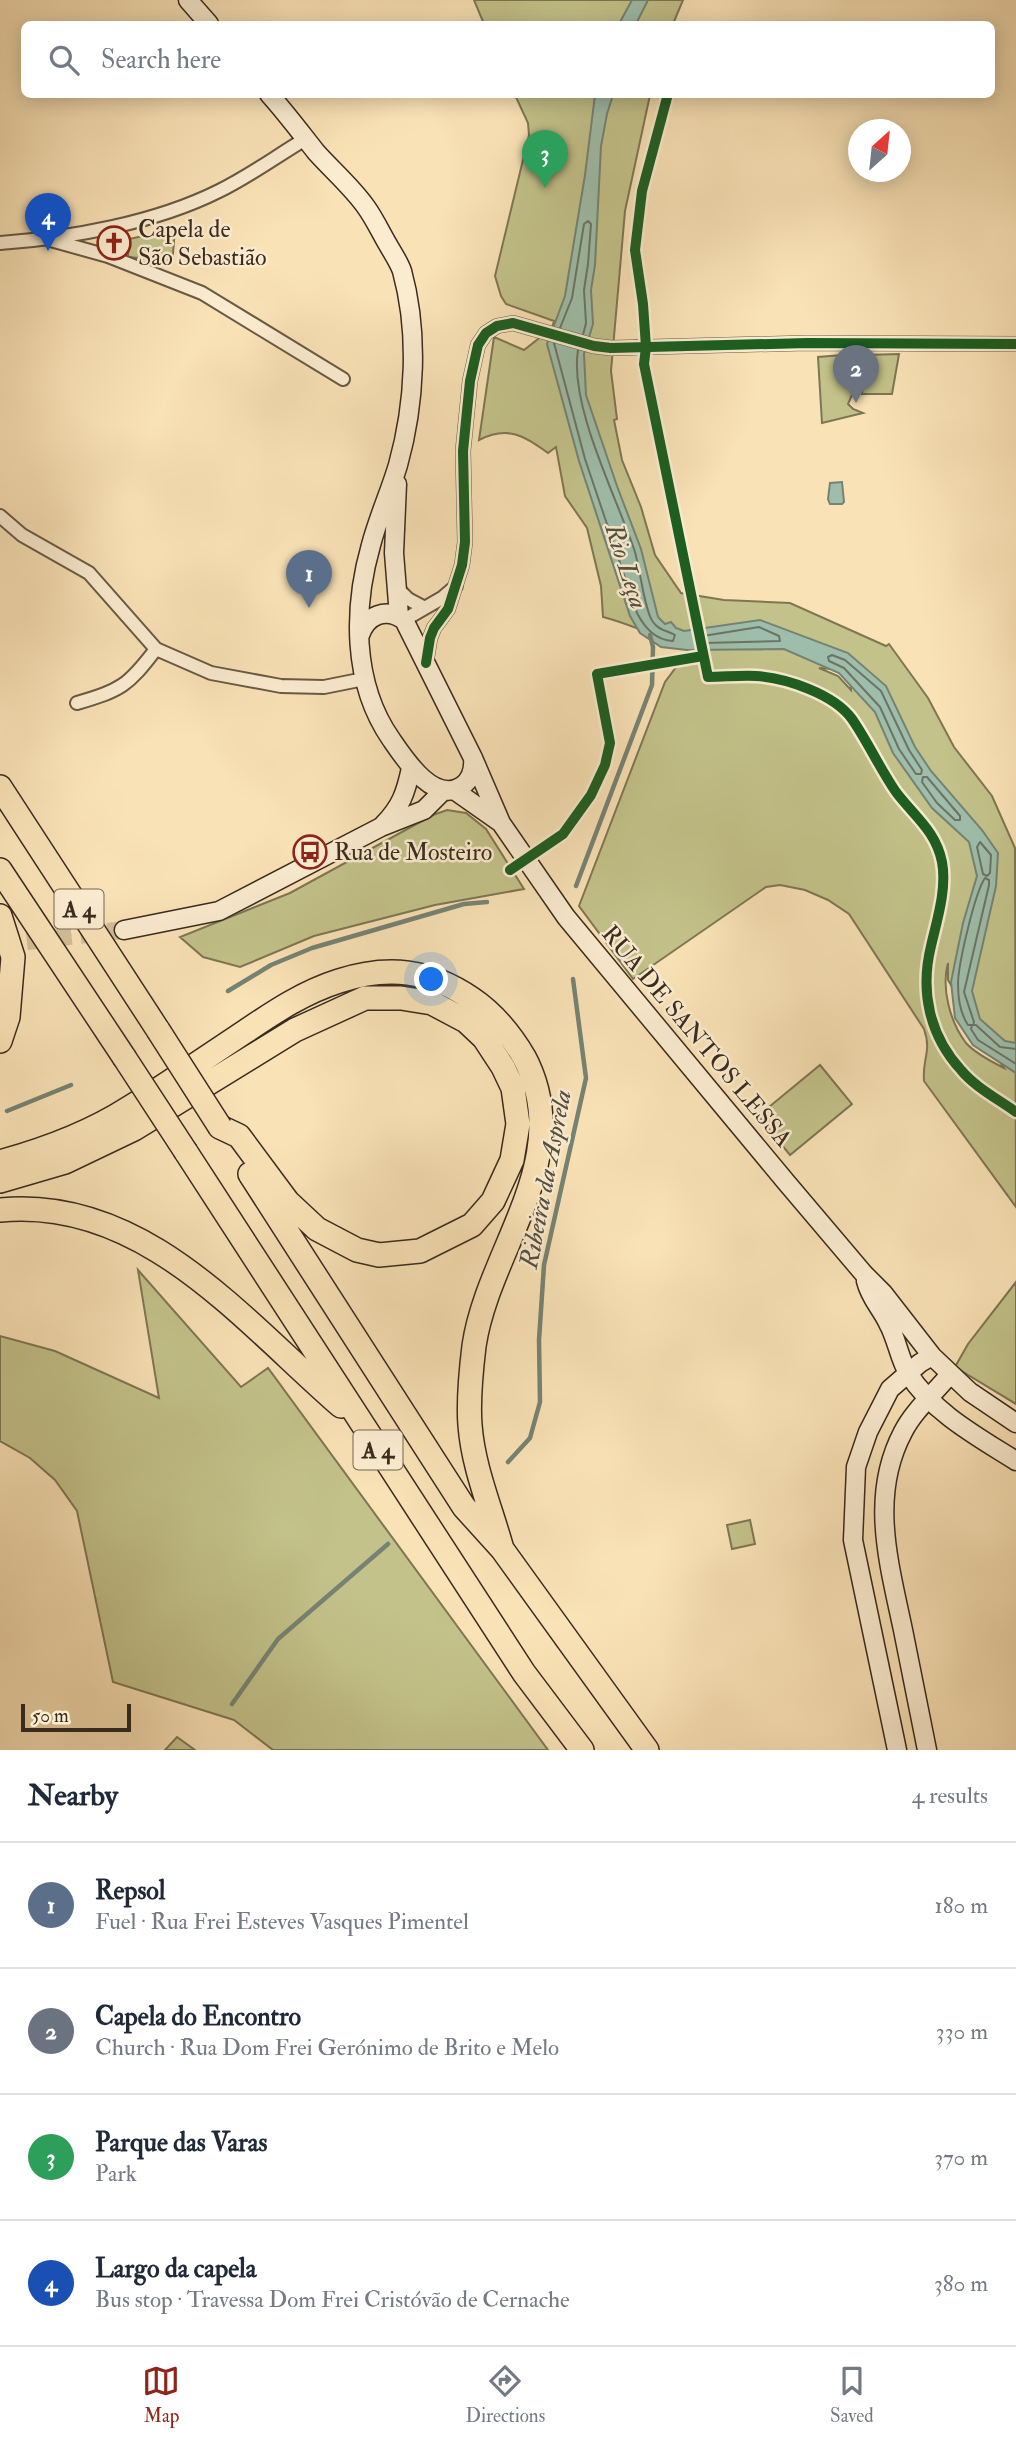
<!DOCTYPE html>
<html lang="en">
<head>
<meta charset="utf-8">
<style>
  body { margin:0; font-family:"IM FELL Double Pica",serif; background:#f6f6f7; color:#1f2937 }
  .compass { position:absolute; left:848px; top:119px; width:63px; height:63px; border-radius:50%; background:#fff; box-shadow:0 4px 18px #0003; rotate:27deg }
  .scale { position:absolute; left:21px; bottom:18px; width:110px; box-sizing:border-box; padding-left:7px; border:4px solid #3a2b1f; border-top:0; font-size:19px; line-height:24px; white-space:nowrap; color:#3a2b1f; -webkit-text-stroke:5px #fbecd0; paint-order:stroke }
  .you { position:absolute; left:432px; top:980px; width:24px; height:24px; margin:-18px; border:5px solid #fff; border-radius:50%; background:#1a73e8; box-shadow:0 0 0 10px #1a73e833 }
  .badge { display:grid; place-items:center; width:46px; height:46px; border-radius:50%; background:#8f2418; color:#fff; font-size:23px; font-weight:700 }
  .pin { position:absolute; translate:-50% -58px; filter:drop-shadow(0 2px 4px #0008) }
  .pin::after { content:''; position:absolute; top:37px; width:24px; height:21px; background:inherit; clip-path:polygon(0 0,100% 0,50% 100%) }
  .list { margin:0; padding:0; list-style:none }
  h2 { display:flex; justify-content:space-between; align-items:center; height:91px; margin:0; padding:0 28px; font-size:30px }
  h2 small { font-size:23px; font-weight:400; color:#747a83 }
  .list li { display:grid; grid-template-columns:46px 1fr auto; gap:21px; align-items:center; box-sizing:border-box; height:126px; padding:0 28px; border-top:2px solid #e0e1e3 }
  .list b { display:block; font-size:26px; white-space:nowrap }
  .list p { margin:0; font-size:23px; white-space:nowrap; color:#747a83 }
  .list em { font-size:23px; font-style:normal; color:#747a83 }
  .icon { flex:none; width:38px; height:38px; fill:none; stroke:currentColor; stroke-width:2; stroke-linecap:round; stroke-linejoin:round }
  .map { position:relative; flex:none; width:1016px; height:1750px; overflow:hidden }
  .search { position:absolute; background:#fff; box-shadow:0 4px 18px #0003; left:21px; right:21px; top:21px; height:77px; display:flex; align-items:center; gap:18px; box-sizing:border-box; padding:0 24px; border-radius:10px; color:#747a83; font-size:26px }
  .sheet { height:595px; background:#fff }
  nav { display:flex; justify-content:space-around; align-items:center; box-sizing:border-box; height:98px; border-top:2px solid #e0e1e3; background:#fff; font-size:19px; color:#747a83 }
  nav a { display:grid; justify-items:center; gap:4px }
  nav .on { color:#8f2418 }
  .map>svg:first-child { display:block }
</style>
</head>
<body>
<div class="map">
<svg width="1016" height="1750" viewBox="0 0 1016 1750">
  <rect width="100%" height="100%" fill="#f9e2b6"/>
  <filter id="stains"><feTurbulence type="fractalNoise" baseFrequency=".00286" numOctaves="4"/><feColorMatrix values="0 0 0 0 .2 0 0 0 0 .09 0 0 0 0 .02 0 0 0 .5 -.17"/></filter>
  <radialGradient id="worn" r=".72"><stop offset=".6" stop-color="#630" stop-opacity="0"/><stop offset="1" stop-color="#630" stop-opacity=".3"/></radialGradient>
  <path fill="#c3c28a" stroke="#7e7654" stroke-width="2" fill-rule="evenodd" d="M 474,0 L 683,0 L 673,24 L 484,24 Z
    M 515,95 L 650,95 L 625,211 L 611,371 L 617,419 L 614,420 L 622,460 L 641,507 L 655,555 L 681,593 L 724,600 L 790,603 L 886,646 L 889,644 L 928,698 L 954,747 L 992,796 L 1015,848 L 1016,1207 L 924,1081 C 922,1058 932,1052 924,1029 L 849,914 L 828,900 L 805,890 L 780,885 L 766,887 L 633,979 L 579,906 L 665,682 L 677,666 L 694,664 L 707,653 C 671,645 639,626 603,617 L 601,586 L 587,528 L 565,496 L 556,447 L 548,453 C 524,436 508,425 479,440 L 494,337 L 524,350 L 552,328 L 554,321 L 506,304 L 501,296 L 495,276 L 529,135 L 528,123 ZM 819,668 L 850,670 L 851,690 L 838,676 ZM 948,963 L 948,980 L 974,1024 L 1004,1068 C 992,1062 975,1053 966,1043 C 950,1022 941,988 948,963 Z
    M 175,229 L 172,265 L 171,261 L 128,257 L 129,239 Z
    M 855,354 L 852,395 L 848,404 L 853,409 L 863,413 L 822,423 L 818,357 Z
    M 899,354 L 892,394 L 862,394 L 864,355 Z
    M 447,810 L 466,813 L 486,829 L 524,889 L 435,905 L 314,936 L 240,967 L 203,957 L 180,937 L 290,893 L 433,815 Z
    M 820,1065 L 852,1104 L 790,1155 L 758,1116 Z
    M 138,1270 L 241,1387 L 268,1368 L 548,1750 L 273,1750 L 234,1720 L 113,1682 L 77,1511 L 55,1480 L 30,1458 L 0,1441 L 0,1336 L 55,1351 L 159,1398 Z
    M 1016,1282 L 1016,1404 L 955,1367 L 968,1344 Z
    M 750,1520 L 755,1544 L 732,1549 L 727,1525 Z
    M 177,1737 L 195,1750 L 165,1750 Z"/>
  <path fill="#9ebeab" stroke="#768373" stroke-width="2" d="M 632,0 L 648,0 L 636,24 L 619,24 Z
    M 595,95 L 613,95 L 607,114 L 601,146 L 595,265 L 591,290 L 593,324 L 584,354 L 586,395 L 617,486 L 641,549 L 658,617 L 665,624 L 671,622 L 676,628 L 684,631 L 760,620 L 848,653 L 886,686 L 915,747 L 931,771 L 982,830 L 998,853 L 996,886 L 972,991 L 980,1019 L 1005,1041 L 1016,1043 L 1016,1073 L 973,1045 L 955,1018 L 951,982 L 963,923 L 977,876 L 969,842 L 932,808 L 893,753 L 875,712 L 839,673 L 784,649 L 687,650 L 661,647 L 640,633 L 630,616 L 579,461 L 547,344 L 565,296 L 585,175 Z
    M 842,482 L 844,502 L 842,504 L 830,504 L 828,499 L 830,483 Z"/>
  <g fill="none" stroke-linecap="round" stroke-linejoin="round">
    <path stroke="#6c7465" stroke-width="2" d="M 560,328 L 572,298 L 584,224 L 588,221 L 591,224 L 588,264 L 584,290 L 586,323 L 583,335
      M 554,343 L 585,459 L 637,613 C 645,628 655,640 673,641 L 675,635 C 667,630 659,631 653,622 C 644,610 640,566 634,549 C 616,496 569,405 578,350
      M 759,627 L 779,636 L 780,641 L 704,643 L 700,640 L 703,636 Z
      M 832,655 L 845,660 L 881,691 L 909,750 L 922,770 L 921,774 L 916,774 L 899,749 L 880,707 L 844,668 L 829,661 L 828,657 Z
      M 923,777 L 927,777 L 960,816 L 960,820 L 955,820 L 937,803 L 922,782 Z
      M 980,842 L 991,855 L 990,873 L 987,876 L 983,874 L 977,847 Z
      M 1016,1049 L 1000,1047 L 976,1025 L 973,1025 L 974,1022 L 964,992 L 989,885 L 989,880 L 985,878 C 975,892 958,965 958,984 C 958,997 960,1013 968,1025 L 972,1025 L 971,1029 L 978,1040 L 1016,1064"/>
    <path stroke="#768373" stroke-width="4.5" d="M 576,886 L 652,685 L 653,647 L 650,635
      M 228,991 L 271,965 L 312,948 L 464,904 L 487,902
      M 7,1111 L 71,1085
      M 508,1462 L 530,1438 L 540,1402 L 539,1340 L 544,1265 L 586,1078 L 573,979
      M 232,1704 L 278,1639 L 388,1544"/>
    <path stroke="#d3bd98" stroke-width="18" stroke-dasharray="18 9" stroke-linecap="butt" d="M 0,944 L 124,930"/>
    <defs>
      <path id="street" d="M 47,239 L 108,256 L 202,293 L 343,379
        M 0,243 C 71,238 155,223 219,191 C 250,176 278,155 307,138
        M 0,516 L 22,535 L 89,573 L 156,649 L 211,673 L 281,686 L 324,687 L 364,679
        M 397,588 L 408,599 L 425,608
        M 404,620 L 442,598 L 456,586
        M 426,663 L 430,638 L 434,628 L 448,609 L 462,565 L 465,542 L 463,451 L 470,381 L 478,345 L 486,333 L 497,326 L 513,323 L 594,346 L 611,348 L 807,343 L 1016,344
        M 77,703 C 121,690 128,686 156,649"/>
      <path id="secondary" d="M 188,0 L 209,24
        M 269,94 C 286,113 301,133 316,152 C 332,170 352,187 366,207 C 374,218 380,231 387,243 C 392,252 399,262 402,271 C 419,333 415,404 398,465 C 390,492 378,518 371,545 C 353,608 352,683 391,739 C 404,758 434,805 462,786 C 472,779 474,769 473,758
        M 397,484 L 394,553 L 399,616
        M 360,635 C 367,615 386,607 404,620 L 473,758 L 501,823 L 566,917 L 786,1182 L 864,1274 L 883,1293 L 932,1356 L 970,1392 L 1016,1423
        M 454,790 L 501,823
        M 383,825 C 401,807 406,792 411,768
        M 124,930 L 219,911 L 381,827 L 424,810 L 444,790
        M 866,1281 C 870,1298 881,1308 888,1323 C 897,1339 899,1358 908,1373 C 932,1412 978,1437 1016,1461
        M 897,1750 L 853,1540 L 856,1467 L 868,1432 L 890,1389 L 920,1363 L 932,1356
        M 927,1750 C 919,1710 911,1670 903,1630 C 889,1563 869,1496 903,1432 C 914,1410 935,1393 950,1374"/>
      <path id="highway" d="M 0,787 L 158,1030
        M 0,870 L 124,1057
        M 0,916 L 13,957 L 8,1017 L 0,1041
        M 186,1152 L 524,1673 L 582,1750
        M 0,1162 C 44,1150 90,1133 129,1108 C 166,1085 201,1061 237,1037 C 270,1015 301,993 339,981 C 388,965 430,970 472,999 C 494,1014 511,1035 524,1057 C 578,1158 488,1249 474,1346 C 471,1371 468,1400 470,1425 C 473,1467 491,1509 502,1549
        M 250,1174 L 464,1507 L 502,1549 L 647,1750
        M 0,1181 L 65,1162 L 134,1129 L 295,1030 L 365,998 L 401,998 L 432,1003 L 466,1021 L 484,1038 L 503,1067 L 513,1088 L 518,1124 L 512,1160 L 493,1201 L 472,1225 L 420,1251 L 379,1255 L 357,1250 L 317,1229 L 288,1202 L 239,1136 L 220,1127
        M 0,1210 C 144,1196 243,1321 341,1406"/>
    </defs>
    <use href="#street" stroke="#6a5945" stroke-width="16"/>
    <use href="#secondary" stroke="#3a2b1f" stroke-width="21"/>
    <use href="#highway" stroke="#3a2b1f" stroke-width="26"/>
    <use href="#street" stroke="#fbecd0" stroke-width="12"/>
    <use href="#secondary" stroke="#fbecd0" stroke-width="18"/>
    <use href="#highway" stroke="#f9e2b6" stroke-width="23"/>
    <defs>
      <path id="highway-bridge" d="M 158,1030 L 220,1127
        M 124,1057 L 186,1152"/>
    </defs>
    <use href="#highway-bridge" stroke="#3a2b1f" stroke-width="26" stroke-linecap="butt"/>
    <use href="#highway-bridge" stroke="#f9e2b6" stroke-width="23"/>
    <defs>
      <path id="cycleway" d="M 668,94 L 642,191 L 635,250 L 643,304 L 646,347 L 644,364 L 708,677 C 724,677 741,675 756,676 C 786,678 834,694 852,719 C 868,742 880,769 896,792 C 914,816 936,831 942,862 C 947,889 937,920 931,946 C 920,991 929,1035 961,1070 C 975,1087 998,1099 1016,1112
        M 426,663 L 430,638 L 434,628 L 448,609 L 462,565 L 465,542 L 463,451 L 470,381 L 478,345 L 486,333 L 497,326 L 513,323 L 594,346 L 611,348 L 807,343 L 1016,344
        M 510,870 L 563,834 L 591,795 L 605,765 L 610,743 L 597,674 L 703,656"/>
    </defs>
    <use href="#cycleway" stroke="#fbecd0" stroke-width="15"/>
    <use href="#cycleway" stroke="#1b5e20" stroke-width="10"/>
  </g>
  <defs>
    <symbol id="church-ring" viewBox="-11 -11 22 22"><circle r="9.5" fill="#fbecd0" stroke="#8f2418" stroke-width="1.5"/><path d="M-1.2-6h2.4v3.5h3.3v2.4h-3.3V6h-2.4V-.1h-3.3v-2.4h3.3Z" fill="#8f2418"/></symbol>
    <symbol id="bus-ring" viewBox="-11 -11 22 22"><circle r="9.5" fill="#fbecd0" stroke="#8f2418" stroke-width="1.5"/><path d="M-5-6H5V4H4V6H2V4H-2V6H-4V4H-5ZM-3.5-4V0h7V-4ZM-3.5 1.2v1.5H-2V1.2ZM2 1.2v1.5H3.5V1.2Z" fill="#8f2418"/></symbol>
  </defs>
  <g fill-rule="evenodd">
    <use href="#church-ring" x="95" y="224" width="38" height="38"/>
    <use href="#bus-ring" x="291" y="833" width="38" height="38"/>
  </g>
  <g text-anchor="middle" stroke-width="5" stroke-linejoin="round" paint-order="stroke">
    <g fill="#fbecd0" stroke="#746554" stroke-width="2">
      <rect x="54.5" y="889.5" width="49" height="39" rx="5"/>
      <rect x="353.5" y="1430.5" width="49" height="39" rx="5"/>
    </g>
    <g font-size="23" font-weight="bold" fill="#3a2b1f">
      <text x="79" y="917">A 4</text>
      <text x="378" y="1458">A 4</text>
    </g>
    <g font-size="24" fill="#3a2b1f" stroke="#fbecd0" text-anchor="start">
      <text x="138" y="237">Capela de<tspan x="138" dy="28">São Sebastião</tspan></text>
      <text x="334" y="860">Rua de Mosteiro</text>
    </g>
    <g font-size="24" fill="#3a2b1f" stroke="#fbecd0">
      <text transform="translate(697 1036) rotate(50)" y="8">RUA DE SANTOS LESSA</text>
    </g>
    <g font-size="26" font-style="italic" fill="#535042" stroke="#fbecd0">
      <text transform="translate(627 566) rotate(72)" y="9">Rio Leça</text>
      <text transform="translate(545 1179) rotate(-79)" y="9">Ribeira da Asprela</text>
    </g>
  </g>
  <rect width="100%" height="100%" filter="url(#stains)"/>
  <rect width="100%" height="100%" fill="url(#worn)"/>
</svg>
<svg class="compass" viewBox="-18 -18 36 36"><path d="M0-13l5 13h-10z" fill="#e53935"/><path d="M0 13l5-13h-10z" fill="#747a83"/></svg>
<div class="scale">50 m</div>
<div class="you"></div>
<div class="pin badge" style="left:309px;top:608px;background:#5c6f8a">1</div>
<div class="pin badge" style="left:856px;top:403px;background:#6b7280">2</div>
<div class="pin badge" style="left:545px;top:188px;background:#2e9e5b">3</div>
<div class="pin badge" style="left:48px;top:251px;background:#1a4fb4">4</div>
<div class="search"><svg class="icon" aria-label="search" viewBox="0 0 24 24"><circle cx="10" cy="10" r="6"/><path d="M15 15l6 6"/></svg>Search here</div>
</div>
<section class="sheet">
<h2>Nearby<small>4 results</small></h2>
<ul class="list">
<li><span class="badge" style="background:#5c6f8a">1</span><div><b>Repsol</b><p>Fuel · Rua Frei Esteves Vasques Pimentel</p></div><em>180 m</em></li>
<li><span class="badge" style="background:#6b7280">2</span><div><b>Capela do Encontro</b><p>Church · Rua Dom Frei Gerónimo de Brito e Melo</p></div><em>330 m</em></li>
<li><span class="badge" style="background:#2e9e5b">3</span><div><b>Parque das Varas</b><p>Park</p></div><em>370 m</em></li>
<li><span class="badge" style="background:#1a4fb4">4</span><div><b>Largo da capela</b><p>Bus stop · Travessa Dom Frei Cristóvão de Cernache</p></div><em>380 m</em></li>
</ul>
</section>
<nav>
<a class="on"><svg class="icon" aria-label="map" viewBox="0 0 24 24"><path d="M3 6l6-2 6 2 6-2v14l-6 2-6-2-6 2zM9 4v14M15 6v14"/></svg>Map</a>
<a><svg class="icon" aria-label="directions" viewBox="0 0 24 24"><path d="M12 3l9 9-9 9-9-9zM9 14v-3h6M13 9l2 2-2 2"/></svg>Directions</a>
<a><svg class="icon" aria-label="saved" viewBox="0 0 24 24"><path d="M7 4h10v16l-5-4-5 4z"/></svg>Saved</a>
</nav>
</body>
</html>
